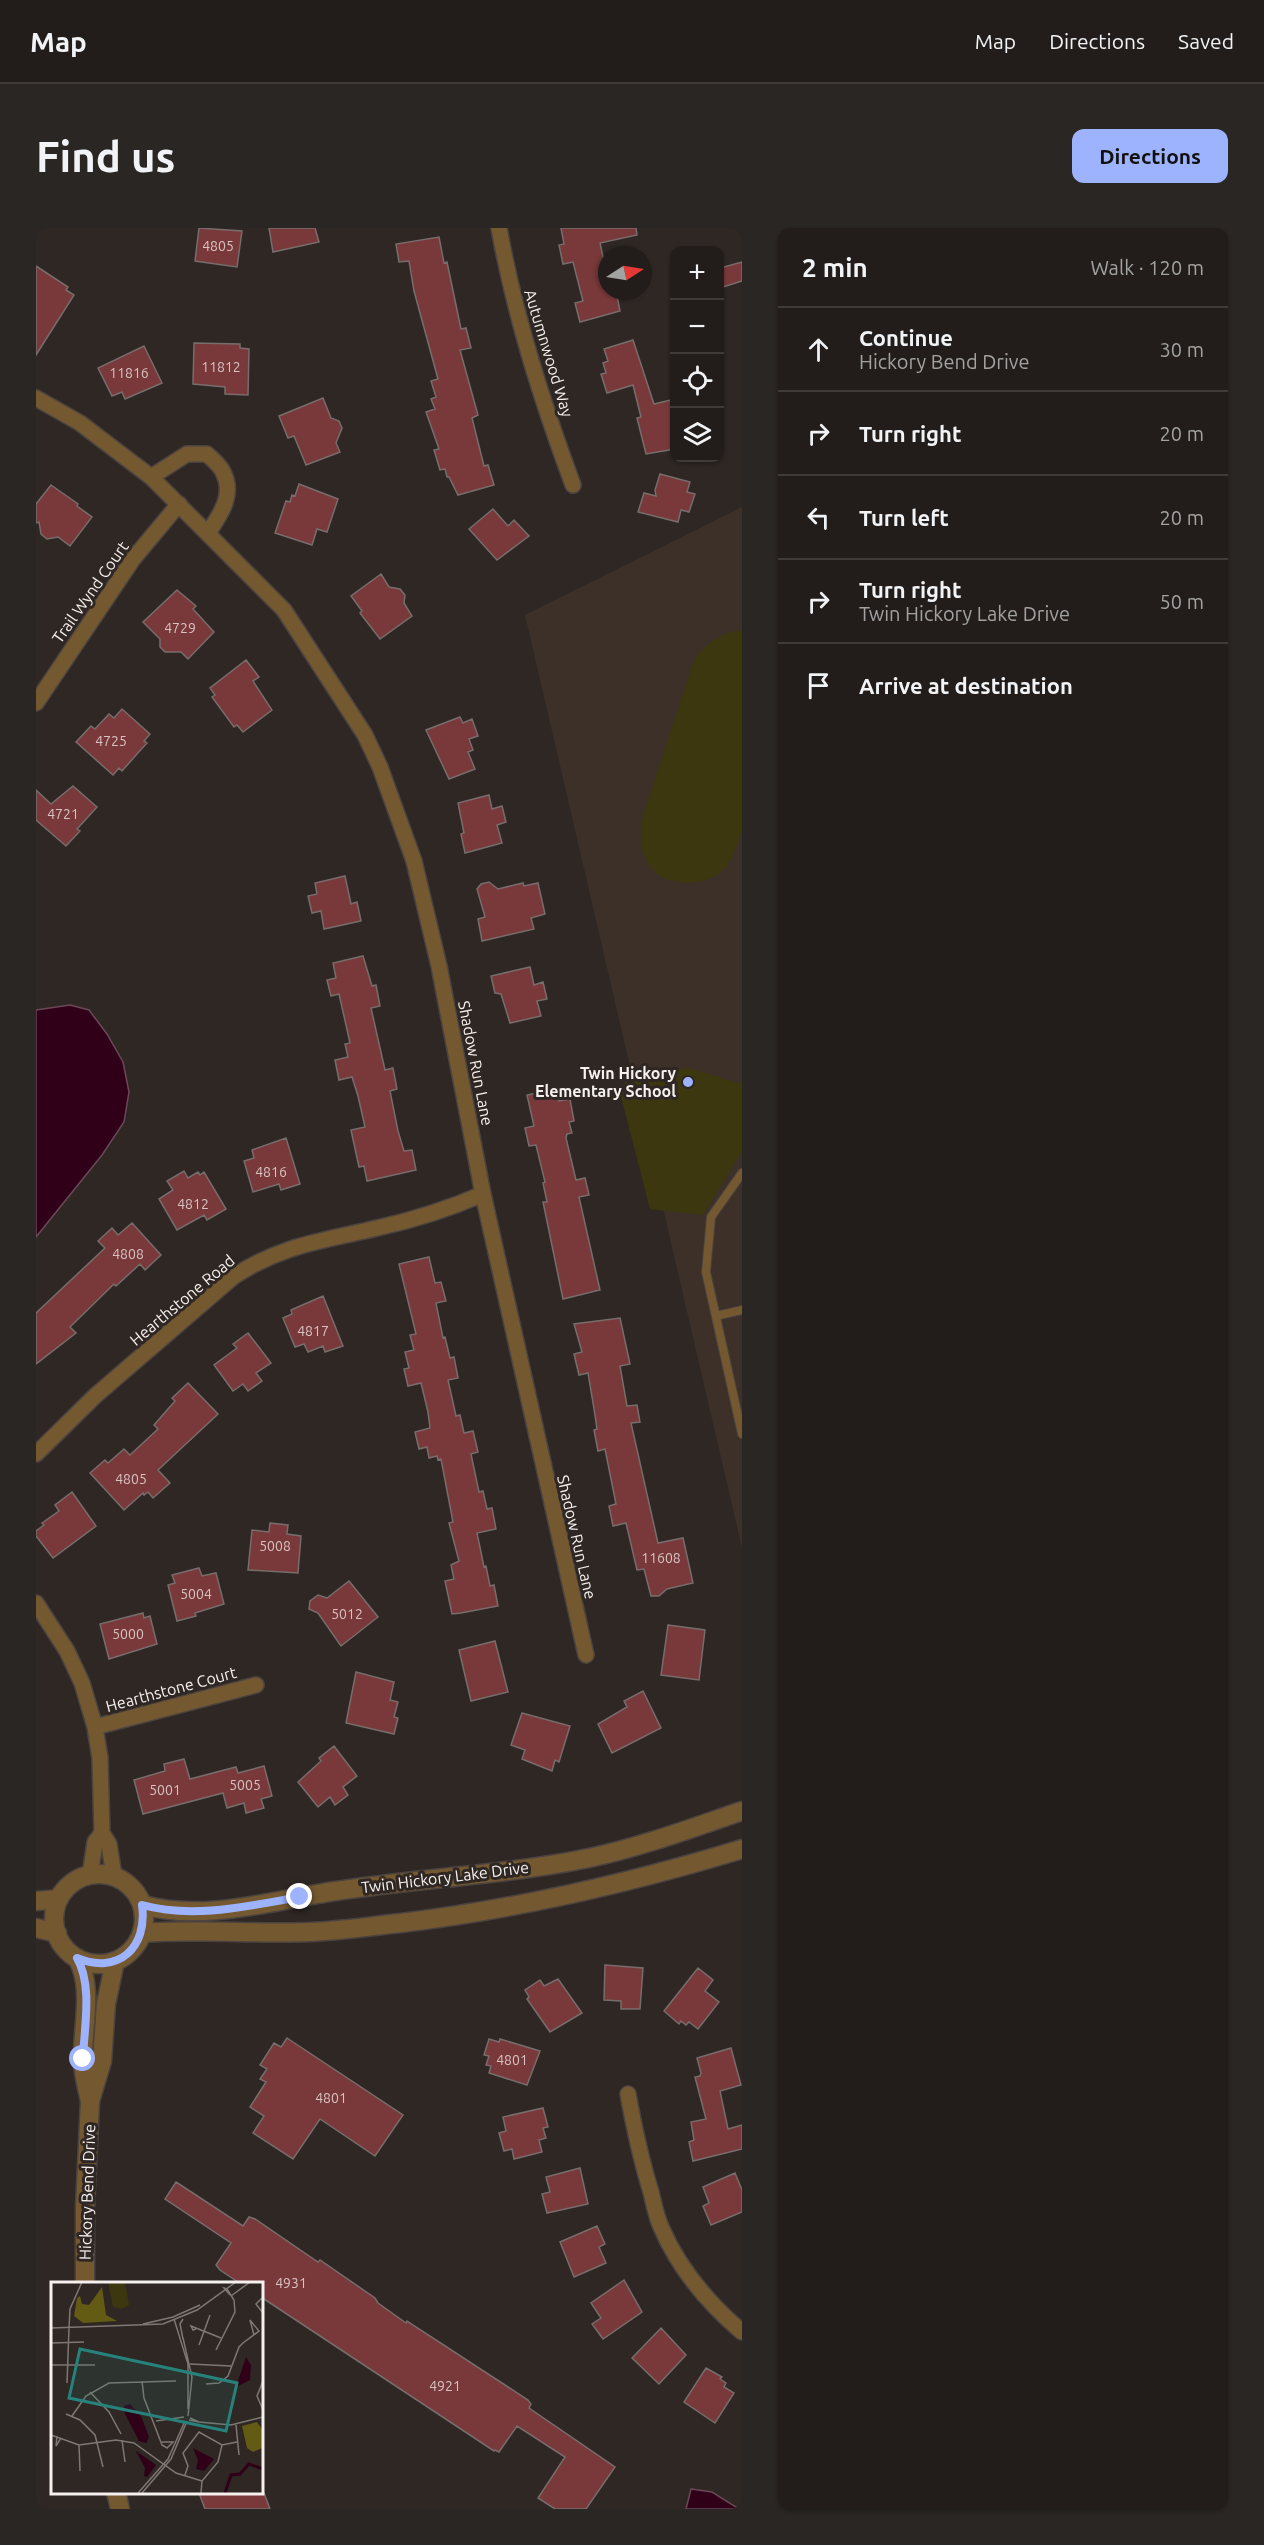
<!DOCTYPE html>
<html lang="en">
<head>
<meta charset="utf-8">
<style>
  body { margin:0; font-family:Ubuntu,sans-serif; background:#2a2623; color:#f1f3f6 }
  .controls { position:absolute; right:18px; top:18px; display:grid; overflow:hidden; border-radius:12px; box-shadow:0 2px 4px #0004 }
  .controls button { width:54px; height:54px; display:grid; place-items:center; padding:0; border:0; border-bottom:2px solid #3f3b39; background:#221d1a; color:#f1f3f6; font:30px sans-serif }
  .compass { position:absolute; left:562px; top:18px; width:54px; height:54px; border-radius:50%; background:#221d1a; box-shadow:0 2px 4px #0004; rotate:78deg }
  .stop { position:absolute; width:18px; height:18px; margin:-14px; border:4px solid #9eb3fd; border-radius:50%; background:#fff }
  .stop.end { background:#9eb3fd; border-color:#fff; box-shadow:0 2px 6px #0008 }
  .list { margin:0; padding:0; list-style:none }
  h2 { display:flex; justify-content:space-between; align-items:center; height:78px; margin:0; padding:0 24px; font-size:26px }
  h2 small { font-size:20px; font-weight:400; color:#a2a2a2 }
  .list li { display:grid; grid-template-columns:39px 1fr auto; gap:18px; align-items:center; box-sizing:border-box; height:84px; padding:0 24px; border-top:2px solid #3f3b39 }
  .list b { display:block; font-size:22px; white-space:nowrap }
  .list p { margin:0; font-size:20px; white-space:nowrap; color:#a2a2a2 }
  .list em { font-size:20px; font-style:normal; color:#a2a2a2 }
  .icon { flex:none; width:33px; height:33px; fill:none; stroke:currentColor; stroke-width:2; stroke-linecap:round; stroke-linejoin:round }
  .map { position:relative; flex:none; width:706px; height:2281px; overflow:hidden; border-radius:12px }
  header { display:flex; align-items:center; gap:36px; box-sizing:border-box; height:84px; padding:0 30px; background:#221d1a; border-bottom:2px solid #3f3b39 }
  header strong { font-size:28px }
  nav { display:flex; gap:33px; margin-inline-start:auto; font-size:21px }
  .intro { display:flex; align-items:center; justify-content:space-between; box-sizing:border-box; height:144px; padding:0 36px }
  h1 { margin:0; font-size:42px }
  .button { padding:15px 27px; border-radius:12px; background:#9eb3fd; color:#111; font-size:21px; font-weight:700 }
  main { display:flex; gap:36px; padding:0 36px }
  aside { flex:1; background:#221d1a; border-radius:12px; box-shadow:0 2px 4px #0004 }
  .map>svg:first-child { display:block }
</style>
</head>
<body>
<header>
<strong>Map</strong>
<nav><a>Map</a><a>Directions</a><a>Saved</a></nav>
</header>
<div class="intro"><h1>Find us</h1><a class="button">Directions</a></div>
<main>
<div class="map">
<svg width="706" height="2281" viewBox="0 0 706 2281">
  <rect width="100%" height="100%" fill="#2e2723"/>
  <path fill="#3d3029" d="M 706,279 L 706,1320 L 489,387 Z"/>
  <path fill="#3c370e" d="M 706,402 L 706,601 C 702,614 699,628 690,639 C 671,662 623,660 610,632 C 604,619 604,604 606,591 L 658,432 C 670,415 685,404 706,402 Z
    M 652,840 L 706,856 L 706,923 L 667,987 L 614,981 L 583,861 L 600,844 Z"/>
  <path fill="#2f0018" stroke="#6b4858" stroke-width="1.5" d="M 34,777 L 53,782 L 71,806 L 87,834 L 93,864 L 88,894 L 66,927 L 0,1009 L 0,782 Z
    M 655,2261 L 676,2264 L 703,2281 L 650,2281 Z"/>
  <path fill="#79393a" stroke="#776d6c" stroke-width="1.5" d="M 163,0 L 206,3 L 201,39 L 159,33 Z
    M 233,0 L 279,0 L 283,14 L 237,24 Z
    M 525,0 L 600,0 L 601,7 L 564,15 L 571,48 L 571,63 L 580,63 L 584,83 L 544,94 L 539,75 L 547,73 L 537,34 L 527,36 L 523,17 L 528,16 Z
    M 403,9 L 408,35 L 411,34 L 425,101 L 430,100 L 435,120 L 424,122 L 442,187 L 436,190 L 448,238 L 452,237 L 458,257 L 422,267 L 413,249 L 411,249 L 409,241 L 404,242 L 398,222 L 403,221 L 390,184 L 399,181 L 395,171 L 400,169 L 395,153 L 402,151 L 378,63 L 373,33 L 363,34 L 360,16 Z
    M 706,34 L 706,53 L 687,59 L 684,40 Z
    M 0,38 L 32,59 L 30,62 L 38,67 L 0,127 Z
    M 597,112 L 618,176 L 639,171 L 639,221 L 610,226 L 601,190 L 605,189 L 597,157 L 571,165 L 565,146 L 570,145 L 567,135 L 572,133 L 568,121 Z
    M 158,115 L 204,116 L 204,120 L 213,121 L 212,167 L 189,166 L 189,159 L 157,156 Z
    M 108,118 L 126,155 L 89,171 L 86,164 L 76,168 L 62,140 Z
    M 287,170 L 295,190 L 303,193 L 306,200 L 300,215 L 304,224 L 270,237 L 258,208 L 252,210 L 243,188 Z
    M 624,246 L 654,254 L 651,264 L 659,266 L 653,284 L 645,282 L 642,294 L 602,284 L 608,265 L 620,268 L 619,262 Z
    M 263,256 L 302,271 L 291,304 L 281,301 L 276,317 L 239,305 L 250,273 L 254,274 L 256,267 L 259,268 Z
    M 15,257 L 42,276 L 41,278 L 56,289 L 34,318 L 22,309 L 11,311 L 5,306 L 3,294 L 0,295 L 0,276 Z
    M 457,281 L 472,298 L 478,292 L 493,308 L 461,332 L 433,301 Z
    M 345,346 L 353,359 L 364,361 L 369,367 L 368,375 L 376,388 L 344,411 L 324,385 L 326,383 L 315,368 Z
    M 141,362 L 160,378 L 157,381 L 178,404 L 152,431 L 145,424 L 129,424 L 124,419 L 124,411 L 107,394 Z
    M 210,432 L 223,449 L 217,453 L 236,482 L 207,504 L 201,497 L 198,499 L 176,469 L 179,467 L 174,460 Z
    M 86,481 L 114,506 L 108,513 L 111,515 L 101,526 L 86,543 L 83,540 L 77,547 L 40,514 L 55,498 L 59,501 L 73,486 L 78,490 Z
    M 424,489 L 427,495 L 436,491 L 442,508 L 433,511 L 437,522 L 432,524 L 439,541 L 413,551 L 390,502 Z
    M 37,558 L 61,579 L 41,601 L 44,603 L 30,618 L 0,592 L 0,562 L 15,576 Z
    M 453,567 L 456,581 L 466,578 L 470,594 L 461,597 L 466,615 L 429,625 L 425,606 L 428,605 L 422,575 Z
    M 309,648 L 315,676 L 321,674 L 325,693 L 288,701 L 285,683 L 276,685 L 272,668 L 281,666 L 279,655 Z
    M 453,654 L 462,661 L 487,655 L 488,658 L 502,655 L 509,686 L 495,690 L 498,701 L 446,713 L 442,691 L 449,689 L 441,661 L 445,656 Z
    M 327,728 L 336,758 L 340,757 L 344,778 L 335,780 L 349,842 L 357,840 L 361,861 L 354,863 L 362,903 L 368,923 L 376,922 L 380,942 L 331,953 L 328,938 L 323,939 L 315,902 L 329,899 L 322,868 L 316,849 L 303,852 L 299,832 L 312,829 L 309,816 L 314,815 L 303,766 L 295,768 L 291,752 L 300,750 L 297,735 Z
    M 494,739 L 498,757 L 507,754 L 511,771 L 501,773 L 505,788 L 474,795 L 465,766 L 459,765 L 455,748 Z
    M 520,861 L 523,873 L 534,871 L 538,893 L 533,894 L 536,905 L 531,906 L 530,910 L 540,952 L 549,950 L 553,967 L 543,969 L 564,1062 L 527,1071 L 507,974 L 511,974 L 507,955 L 509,954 L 500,917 L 493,918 L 489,900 L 498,898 L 491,867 Z
    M 250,910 L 264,956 L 245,962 L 243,956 L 217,964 L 208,933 L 218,930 L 216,922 Z
    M 148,943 L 152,950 L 162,944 L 164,947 L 168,944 L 190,981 L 171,992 L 168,987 L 141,1002 L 123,971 L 137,962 L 131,953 Z
    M 96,995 L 125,1027 L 109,1042 L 104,1036 L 80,1058 L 78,1056 L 34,1099 L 40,1105 L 0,1136 L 0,1085 L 69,1020 L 62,1013 L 76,1000 L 82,1007 Z
    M 393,1029 L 399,1055 L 405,1054 L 410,1073 L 400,1075 L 407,1110 L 409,1109 L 414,1130 L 418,1129 L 422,1150 L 412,1152 L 420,1188 L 424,1187 L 428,1205 L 437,1203 L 442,1224 L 435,1226 L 443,1264 L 447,1263 L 451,1281 L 456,1280 L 460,1301 L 441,1305 L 448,1339 L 450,1338 L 454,1358 L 458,1357 L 462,1378 L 425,1385 L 416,1386 L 409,1353 L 418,1351 L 415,1337 L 423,1333 L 413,1295 L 417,1294 L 405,1231 L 402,1232 L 401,1228 L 393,1230 L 391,1219 L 383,1221 L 379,1204 L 394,1200 L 392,1184 L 385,1155 L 372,1158 L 368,1141 L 373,1140 L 369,1124 L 378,1122 L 374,1107 L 380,1106 L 363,1036 Z
    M 287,1068 L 307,1118 L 289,1124 L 287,1118 L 272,1124 L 268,1116 L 259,1119 L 247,1090 L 256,1086 L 255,1082 Z
    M 584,1090 L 594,1136 L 584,1138 L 591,1178 L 601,1177 L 604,1194 L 595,1195 L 622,1315 L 647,1310 L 657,1355 L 631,1361 L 623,1368 L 615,1368 L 608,1341 L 601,1342 L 590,1295 L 577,1298 L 573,1278 L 580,1276 L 569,1221 L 562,1223 L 558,1202 L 561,1201 L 558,1181 L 552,1145 L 543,1147 L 538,1126 L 546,1124 L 538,1096 Z
    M 212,1105 L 235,1135 L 220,1145 L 226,1153 L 212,1163 L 207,1156 L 197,1163 L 178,1137 L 201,1120 L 197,1116 Z
    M 152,1155 L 182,1186 L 122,1242 L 134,1255 L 117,1270 L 112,1264 L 108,1267 L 107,1265 L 88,1282 L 54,1245 L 69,1232 L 72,1235 L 88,1221 L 94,1227 L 122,1201 L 118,1197 L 139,1173 L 136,1170 Z
    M 36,1264 L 60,1298 L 17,1330 L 0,1308 L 0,1303 L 8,1297 L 6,1295 L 23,1283 L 19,1277 Z
    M 234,1295 L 252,1297 L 251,1306 L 265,1308 L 262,1345 L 212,1342 L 216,1302 L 233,1304 Z
    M 163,1340 L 166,1348 L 180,1345 L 188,1376 L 159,1385 L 160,1388 L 141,1393 L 132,1357 L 139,1355 L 136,1347 Z
    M 313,1353 L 342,1389 L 305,1418 L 282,1385 L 273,1381 L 274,1373 L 282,1367 L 291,1370 Z
    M 107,1385 L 108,1390 L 114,1388 L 121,1416 L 73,1431 L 64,1396 Z
    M 632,1397 L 669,1402 L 663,1452 L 625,1447 Z
    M 459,1413 L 472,1464 L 435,1473 L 423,1422 Z
    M 320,1444 L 358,1454 L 354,1472 L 362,1474 L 358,1489 L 362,1490 L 358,1506 L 310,1495 Z
    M 607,1463 L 625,1500 L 576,1525 L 562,1496 L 591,1479 L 588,1473 Z
    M 486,1485 L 534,1498 L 523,1534 L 519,1532 L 516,1543 L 486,1531 L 489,1522 L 475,1517 Z
    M 298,1518 L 321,1548 L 307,1559 L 312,1567 L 299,1577 L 294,1569 L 282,1579 L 262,1554 L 285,1533 L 283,1530 Z
    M 148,1531 L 154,1551 L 200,1539 L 202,1545 L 228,1538 L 236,1568 L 225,1571 L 228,1580 L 210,1585 L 208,1575 L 191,1580 L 187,1565 L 107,1586 L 98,1552 L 129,1543 L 128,1536 Z
    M 569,1737 L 607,1740 L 604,1781 L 585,1781 L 585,1773 L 568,1772 Z
    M 662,1740 L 677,1752 L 669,1763 L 683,1774 L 662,1801 L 653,1794 L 650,1797 L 645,1793 L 643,1796 L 628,1783 Z
    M 522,1751 L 546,1785 L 514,1804 L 491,1771 L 493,1769 L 489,1762 L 504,1752 L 508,1758 Z
    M 251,1810 L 367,1887 L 339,1928 L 284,1891 L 257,1931 L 217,1905 L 228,1888 L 214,1879 L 230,1854 L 224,1851 L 231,1841 L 224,1837 L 238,1815 L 245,1819 Z
    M 453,1811 L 463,1814 L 464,1811 L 504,1823 L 491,1857 L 453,1845 L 455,1838 L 450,1837 L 453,1828 L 448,1827 Z
    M 695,1820 L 705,1857 L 684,1863 L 692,1901 L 706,1897 L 706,1921 L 657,1933 L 653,1914 L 658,1912 L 655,1894 L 670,1891 L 659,1849 L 664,1848 L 665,1845 L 661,1830 Z
    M 507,1880 L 512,1899 L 507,1900 L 510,1910 L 503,1912 L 506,1924 L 478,1931 L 476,1921 L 468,1923 L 463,1905 L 470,1903 L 467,1889 Z
    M 544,1940 L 552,1976 L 511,1985 L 506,1966 L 514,1964 L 510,1949 Z
    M 699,1945 L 706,1962 L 706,1984 L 675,1997 L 667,1978 L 673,1975 L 667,1959 Z
    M 140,1954 L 207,1998 L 213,1989 L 219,1991 L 282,2034 L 284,2032 L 339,2070 L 342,2075 L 370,2095 L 371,2093 L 492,2172 L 495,2176 L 493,2180 L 579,2239 L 550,2281 L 519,2281 L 502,2270 L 529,2229 L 481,2198 L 463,2224 L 459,2222 L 458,2223 L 225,2069 L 225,2056 L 205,2056 L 184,2042 L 180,2037 L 195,2015 L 129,1971 Z
    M 561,1998 L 569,2016 L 563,2019 L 570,2035 L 538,2049 L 524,2014 Z
    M 588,2052 L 606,2084 L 567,2111 L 556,2096 L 565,2090 L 555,2075 Z
    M 625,2100 L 650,2127 L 623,2156 L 596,2130 Z
    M 670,2140 L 686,2149 L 684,2151 L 690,2155 L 688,2159 L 698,2165 L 679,2195 L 648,2174 Z
    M 163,2265 L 228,2265 L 234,2281 L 169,2281 Z"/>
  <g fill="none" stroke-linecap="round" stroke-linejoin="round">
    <defs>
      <path id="service" d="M 706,945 L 675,989 L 670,1044 L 706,1206
        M 680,1088 L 706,1082"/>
      <path id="minor" d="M 463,0 C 479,89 506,173 537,257
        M 0,170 L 44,195 L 115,249 L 248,382 L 329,507 L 344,539 L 378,633 L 403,738 L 447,966 L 550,1427
        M 115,249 L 151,226 L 171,226 C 176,231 184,237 187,244 C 199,267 184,287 172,305
        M 0,475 L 97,331 L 143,276
        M 0,1226 L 59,1168 L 197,1049 C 245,1017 287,1013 341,1000 C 378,992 412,981 447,966
        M 0,1375 L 31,1423 L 46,1455 L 59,1499 L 64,1530 L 66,1605 L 73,1616 L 78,1648
        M 59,1499 L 220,1457
        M 54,1647 L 59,1614 L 66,1605
        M 592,1866 C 598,1899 605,1932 615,1964 C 618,1976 620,1988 625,1999 C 643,2041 672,2075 706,2104"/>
      <path id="tertiary" d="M18 1691a45 45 0 1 1 90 0a45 45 0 1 1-90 0Z
        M 0,1673 L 23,1671
        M 107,1677 C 170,1694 237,1672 300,1663 C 384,1650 470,1647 553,1630 C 605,1619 656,1600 706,1583
        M 0,1700 L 21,1705
        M 106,1705 C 162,1701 218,1706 274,1704 C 304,1703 335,1698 365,1695 C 481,1681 594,1655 706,1621
        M 41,1730 C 58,1759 46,1799 47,1832 C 47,1846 51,1859 54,1873 L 66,1833 L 70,1776 L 79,1733
        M 49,2056 L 49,1980 L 54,1873
        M 80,2264 L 84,2281"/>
    </defs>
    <use href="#service" stroke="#4a4340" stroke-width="10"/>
    <use href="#minor" stroke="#4a4340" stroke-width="18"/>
    <use href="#tertiary" stroke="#4a4340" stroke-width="21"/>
    <use href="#service" stroke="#745830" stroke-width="8"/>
    <use href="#minor" stroke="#745830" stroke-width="15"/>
    <use href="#tertiary" stroke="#745830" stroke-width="18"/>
  </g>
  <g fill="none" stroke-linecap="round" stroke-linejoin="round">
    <path stroke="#9eb3fd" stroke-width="8" d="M 47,1831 C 48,1800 57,1758 41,1730 C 82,1747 112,1720 106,1677 C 158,1691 212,1678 264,1669"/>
  </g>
  <circle fill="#9eb3fd" stroke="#2e2723" stroke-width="2" cx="652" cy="854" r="6"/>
  <g text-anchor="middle" stroke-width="6" stroke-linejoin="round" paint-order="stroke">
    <g font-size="14" fill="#d7c3c2">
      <text x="182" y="23">4805</text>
      <text x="185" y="144">11812</text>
      <text x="93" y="150">11816</text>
      <text x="144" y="405">4729</text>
      <text x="75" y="518">4725</text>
      <text x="27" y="591">4721</text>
      <text x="235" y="949">4816</text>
      <text x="157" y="981">4812</text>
      <text x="92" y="1031">4808</text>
      <text x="277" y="1108">4817</text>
      <text x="95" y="1256">4805</text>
      <text x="239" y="1323">5008</text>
      <text x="625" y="1335">11608</text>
      <text x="160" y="1371">5004</text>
      <text x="311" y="1391">5012</text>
      <text x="92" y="1411">5000</text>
      <text x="209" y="1562">5005</text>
      <text x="129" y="1567">5001</text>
      <text x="476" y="1837">4801</text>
      <text x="295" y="1875">4801</text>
      <text x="255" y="2060">4931</text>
      <text x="409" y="2163">4921</text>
    </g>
    <g font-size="16" fill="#f6f1ef" stroke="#2e2723">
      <text transform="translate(513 125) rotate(73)" y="6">Autumnwood Way</text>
      <text transform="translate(54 364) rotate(-55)" y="6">Trail Wynd Court</text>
      <text transform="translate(440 835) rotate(79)" y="6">Shadow Run Lane</text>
      <text transform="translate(146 1072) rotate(-40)" y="6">Hearthstone Road</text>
      <text transform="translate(541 1309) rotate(77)" y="6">Shadow Run Lane</text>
      <text transform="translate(135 1461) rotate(-15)" y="6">Hearthstone Court</text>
      <text transform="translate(409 1649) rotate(-7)" y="6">Twin Hickory Lake Drive</text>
      <text transform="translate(51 1964) rotate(-88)" y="6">Hickory Bend Drive</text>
    </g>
    <g font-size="16" font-weight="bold" fill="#f6f1ef" stroke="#2e2723" text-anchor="end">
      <text x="640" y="851">Twin Hickory<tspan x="640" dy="18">Elementary School</tspan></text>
    </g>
  </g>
  <g transform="translate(15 2054)">
    <rect width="212" height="212" fill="#2e2723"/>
    <path d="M 57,0 L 74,0 L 78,23 L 70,27 L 62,25 Z" fill="#3c370e"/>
    <path d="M 51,5 L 55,33 L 66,39 L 32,41 L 23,34 L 26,16 L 29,14 L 31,22 L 38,23 ZM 206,140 L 211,147 L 211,166 L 202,170 L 196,166 L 191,144 Z" fill="#635b14"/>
    <path d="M 195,75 L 200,83 L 199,98 L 185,105 ZM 79,122 L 90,134 L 98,155 L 95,161 L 88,159 L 74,132 L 73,124 ZM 142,166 L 163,177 L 153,189 L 145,187 L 147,178 ZM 85,169 L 105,183 L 96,195 L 93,194 L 94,186 Z" fill="#2f0018"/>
    <path fill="none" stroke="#2f0018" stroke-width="3" d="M 174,211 L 180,193 L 189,192 L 198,182 L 212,187"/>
    <path fill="none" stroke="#7e7875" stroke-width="1.5" d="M 180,14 L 199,0M 212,15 L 205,22 L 212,31M 123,37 L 137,82 L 137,127M 92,42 L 122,35 L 149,23M 0,46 L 112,42 L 146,28 L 185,0M 18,46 L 19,27 L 31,0M 145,47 L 142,48 L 140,44 L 170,56M 132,56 L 141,95 L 137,134M 132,57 L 129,42 L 132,37M 0,61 L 33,60M 148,63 L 159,33M 165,68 L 184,30 L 183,18 L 176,7 L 173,6 L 179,13M 139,82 L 180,84M 0,83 L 44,83M 91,99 L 93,116 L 111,163 L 116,166 L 122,160 L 111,160M 212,99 L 206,114 L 212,128M 16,101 L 18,46M 155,102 L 168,101 L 177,94 L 188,65 L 192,61 L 208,49 L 199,38 L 203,53M 39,110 L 58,130 L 70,152M 15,132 L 29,138 L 44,153 L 52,185M 21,134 L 35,114 L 58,101 L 125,99M 138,138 L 148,140 L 139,136M 105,139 L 133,135M 148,140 L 180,143 L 212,135M 185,143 L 188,173M 0,153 L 28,163 L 65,158 L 83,161 L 125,191 L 151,199M 6,154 L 5,164 L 10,156M 71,158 L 74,180M 28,163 L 29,189M 134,193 L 137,184 L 132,171 L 148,150 L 171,163 L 186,160M 87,211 L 117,177 L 134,139M 91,211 L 120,177 L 136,139M 150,211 L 151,199 L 167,180 L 171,163"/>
    <path fill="#26827b" fill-opacity="0.15" stroke="#26827b" stroke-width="3" d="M 29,67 L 186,101 L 175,149 L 18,116 Z"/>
    <rect width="212" height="212" fill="none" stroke="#f6f1ef" stroke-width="3"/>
  </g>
</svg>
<div class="controls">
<button>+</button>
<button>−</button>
<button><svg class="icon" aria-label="locate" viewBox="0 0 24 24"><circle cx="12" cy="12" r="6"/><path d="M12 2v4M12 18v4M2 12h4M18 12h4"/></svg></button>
<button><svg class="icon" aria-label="layers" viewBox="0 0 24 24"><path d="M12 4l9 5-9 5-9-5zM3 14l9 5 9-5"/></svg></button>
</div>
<svg class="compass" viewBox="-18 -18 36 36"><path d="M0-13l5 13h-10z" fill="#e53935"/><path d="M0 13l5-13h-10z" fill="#a2a2a2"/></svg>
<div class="stop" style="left:47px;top:1831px"></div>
<div class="stop end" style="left:264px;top:1669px"></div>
</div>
<aside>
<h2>2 min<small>Walk · 120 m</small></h2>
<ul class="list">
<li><svg class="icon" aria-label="ahead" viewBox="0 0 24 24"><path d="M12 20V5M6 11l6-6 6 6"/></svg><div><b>Continue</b><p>Hickory Bend Drive</p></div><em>30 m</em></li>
<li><svg class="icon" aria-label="right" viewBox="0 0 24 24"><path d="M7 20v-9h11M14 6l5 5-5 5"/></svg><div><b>Turn right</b></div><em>20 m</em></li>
<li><svg class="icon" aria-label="left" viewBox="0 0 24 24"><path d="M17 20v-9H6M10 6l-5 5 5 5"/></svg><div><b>Turn left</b></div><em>20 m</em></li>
<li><svg class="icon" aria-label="right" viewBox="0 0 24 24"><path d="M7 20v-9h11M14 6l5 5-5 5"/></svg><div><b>Turn right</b><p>Twin Hickory Lake Drive</p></div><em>50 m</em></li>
<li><svg class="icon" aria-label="arrive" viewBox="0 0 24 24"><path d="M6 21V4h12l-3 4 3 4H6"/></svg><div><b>Arrive at destination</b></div></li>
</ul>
</aside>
</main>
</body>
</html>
